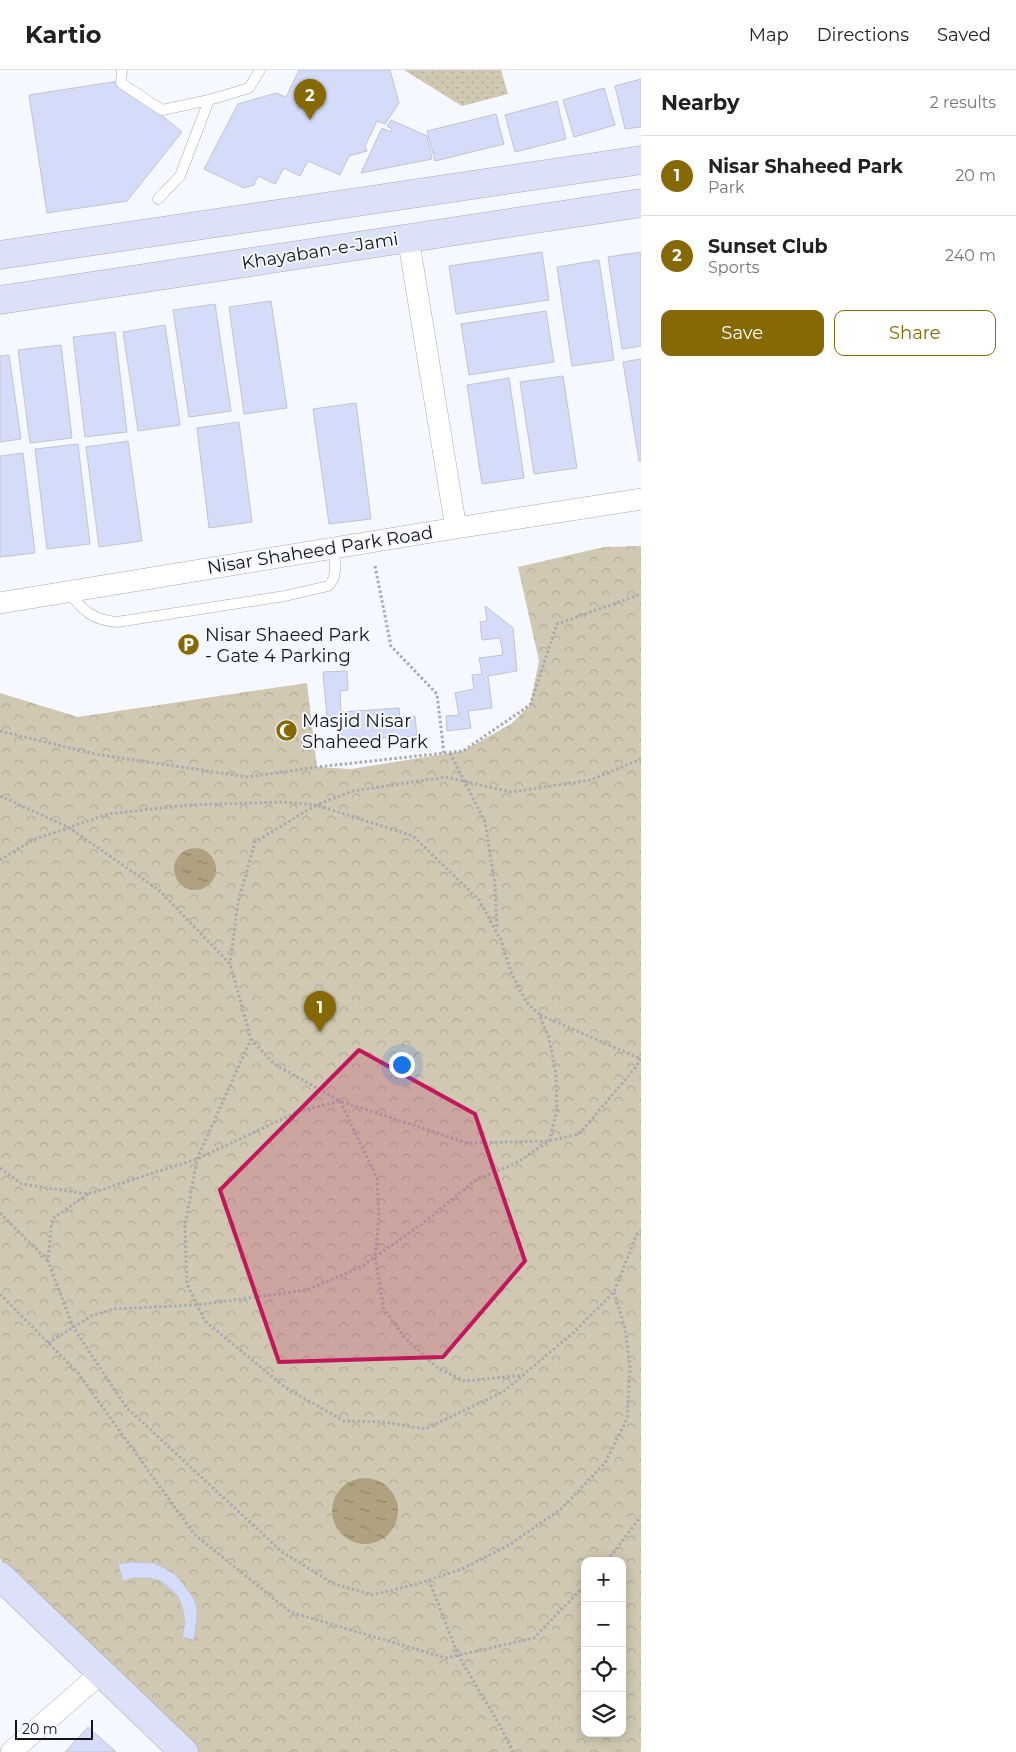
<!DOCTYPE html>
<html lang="en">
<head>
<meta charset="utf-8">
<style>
  body { margin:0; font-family:Montserrat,sans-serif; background:#f2f2f2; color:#202124 }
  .controls { position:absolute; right:15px; bottom:15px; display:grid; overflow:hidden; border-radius:10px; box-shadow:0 2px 12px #0003 }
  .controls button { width:45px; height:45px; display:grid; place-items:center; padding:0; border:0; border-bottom:1px solid #e0e0e0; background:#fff; color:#202124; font:25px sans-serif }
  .scale { position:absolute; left:15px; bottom:12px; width:78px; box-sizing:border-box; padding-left:5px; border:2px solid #141517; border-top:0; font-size:14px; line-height:18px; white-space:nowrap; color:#141517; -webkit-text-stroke:4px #f6f8ff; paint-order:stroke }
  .you { position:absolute; left:401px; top:994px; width:18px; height:18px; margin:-12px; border:4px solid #fff; border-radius:50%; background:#1a73e8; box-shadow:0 0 0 8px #1a73e833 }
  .badge { display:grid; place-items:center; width:32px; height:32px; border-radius:50%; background:#866905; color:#fff; font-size:16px; font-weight:700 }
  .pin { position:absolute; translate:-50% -41px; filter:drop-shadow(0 1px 2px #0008) }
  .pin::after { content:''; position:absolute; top:26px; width:18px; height:15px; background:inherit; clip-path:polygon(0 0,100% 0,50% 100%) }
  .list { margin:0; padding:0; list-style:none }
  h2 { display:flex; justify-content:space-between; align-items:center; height:65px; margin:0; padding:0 20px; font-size:21px }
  h2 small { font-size:16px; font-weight:400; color:#757577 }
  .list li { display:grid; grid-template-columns:32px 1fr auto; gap:15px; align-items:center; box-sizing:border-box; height:80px; padding:0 20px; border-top:1px solid #e0e0e0 }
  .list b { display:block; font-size:19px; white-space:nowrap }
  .list p { margin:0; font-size:16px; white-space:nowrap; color:#757577 }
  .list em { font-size:16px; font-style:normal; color:#757577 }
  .actions { display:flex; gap:10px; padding:15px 20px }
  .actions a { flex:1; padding:11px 0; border:1px solid #866905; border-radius:10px; text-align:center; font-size:18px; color:#866905 }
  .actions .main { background:#866905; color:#fff }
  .icon { flex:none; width:28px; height:28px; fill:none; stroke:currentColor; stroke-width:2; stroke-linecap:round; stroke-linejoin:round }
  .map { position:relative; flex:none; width:641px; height:1682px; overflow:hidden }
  header { display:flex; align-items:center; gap:30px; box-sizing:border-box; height:70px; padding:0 25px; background:#fff; border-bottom:1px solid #e0e0e0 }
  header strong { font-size:24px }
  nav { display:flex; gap:28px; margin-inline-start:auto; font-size:18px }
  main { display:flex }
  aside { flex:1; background:#fff }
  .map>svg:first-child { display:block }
</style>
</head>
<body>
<header>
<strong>Kartio</strong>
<nav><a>Map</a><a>Directions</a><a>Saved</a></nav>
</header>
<main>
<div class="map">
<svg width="641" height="1682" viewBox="0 0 641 1682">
  <defs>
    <pattern id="grass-dots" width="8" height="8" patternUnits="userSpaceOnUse" patternTransform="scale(1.25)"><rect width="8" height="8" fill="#d0c8b2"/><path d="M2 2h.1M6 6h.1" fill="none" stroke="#b2ab98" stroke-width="1.8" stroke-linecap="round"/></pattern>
    <pattern id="park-crowns" width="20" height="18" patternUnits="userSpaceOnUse" patternTransform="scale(1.25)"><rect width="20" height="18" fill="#d0c8b2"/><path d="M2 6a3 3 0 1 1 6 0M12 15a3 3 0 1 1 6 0" fill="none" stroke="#b2ab98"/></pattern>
    <pattern id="water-ripples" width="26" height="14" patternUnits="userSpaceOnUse" patternTransform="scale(1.25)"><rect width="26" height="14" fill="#b0a27e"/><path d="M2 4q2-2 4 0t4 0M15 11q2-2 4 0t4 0" fill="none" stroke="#8e8366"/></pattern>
  </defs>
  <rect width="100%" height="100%" fill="#f6f8ff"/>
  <path fill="url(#grass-dots)" d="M 404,0 L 501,0 L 508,24 L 462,36 Z"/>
  <path fill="url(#park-crowns)" fill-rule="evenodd" d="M 641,476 L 641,1680 L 640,1682 L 197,1682 L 0,1489 L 0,623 L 78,647 L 307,613 L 317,697 L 351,699 L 463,681 L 511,654 L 530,635 L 539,591 L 518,497 L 604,477 ZM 585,1491 L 622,1491 L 622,1663 L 585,1663 Z"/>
  <path fill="url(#water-ripples)" d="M174 799a21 21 0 1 1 42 0a21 21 0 1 1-42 0Z
    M332 1441a33 33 0 1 1 66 0a33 33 0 1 1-66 0Z"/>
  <path fill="#d5dcfa" stroke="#c2c4cc" d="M 299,0 L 390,0 L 399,33 L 385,54 L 377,51 L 365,76 L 367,81 L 349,86 L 340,105 L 308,91 L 300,106 L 284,98 L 275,114 L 258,106 L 254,115 L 244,118 L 204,99 L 238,34 L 276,23 L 286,27 Z
    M 641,9 L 641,57 L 625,59 L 615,16 Z
    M 119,11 L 182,62 L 127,131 L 47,143 L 29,25 Z
    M 604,18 L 615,55 L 574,67 L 563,30 Z
    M 557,31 L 566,69 L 515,82 L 505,45 Z
    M 496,44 L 504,74 L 435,91 L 427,61 Z
    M 391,50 L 427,66 L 432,89 L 361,103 L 382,58 L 391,62 L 392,59 L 387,56 Z
    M 542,182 L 549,230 L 456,244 L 449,196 Z
    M 641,182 L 641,276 L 622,279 L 608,187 Z
    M 599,190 L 614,290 L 572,296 L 557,197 Z
    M 271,231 L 287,338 L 244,344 L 229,237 Z
    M 215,234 L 231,341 L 189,347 L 173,240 Z
    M 546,241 L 554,292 L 469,305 L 461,254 Z
    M 165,255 L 180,355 L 138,361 L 123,262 Z
    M 115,262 L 127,362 L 85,367 L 73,267 Z
    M 61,275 L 72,368 L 30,373 L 18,280 Z
    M 9,285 L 21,369 L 0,372 L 0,286 Z
    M 641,289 L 641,391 L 639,391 L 623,292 Z
    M 563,306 L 577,398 L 534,404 L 520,312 Z
    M 509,308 L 524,408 L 482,414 L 467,315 Z
    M 356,333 L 371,449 L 329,454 L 313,339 Z
    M 239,352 L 252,452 L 209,458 L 197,358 Z
    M 128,371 L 142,471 L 99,477 L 86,377 Z
    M 78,374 L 90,474 L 47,479 L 35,379 Z
    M 23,383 L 35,483 L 0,487 L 0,386 Z
    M 485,536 L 513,558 L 517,601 L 488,606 L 492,638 L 468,641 L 471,658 L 447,661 L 446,646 L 459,645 L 455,623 L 474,619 L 472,605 L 482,604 L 479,588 L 503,585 L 500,568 L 482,570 L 480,552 L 487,551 Z
    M 347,601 L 348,620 L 340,621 L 341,642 L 399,638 L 400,647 L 415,646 L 417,666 L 341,671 L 339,646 L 327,647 L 323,602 Z
    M 131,1492 L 153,1493 L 163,1497 L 176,1505 L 187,1519 L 194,1529 L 197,1538 L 197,1548 L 194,1570 L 182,1567 L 185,1553 L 183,1541 L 178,1526 L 170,1519 L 161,1511 L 149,1508 L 134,1508 L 123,1511 L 118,1494 Z
    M 88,1657 L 116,1682 L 65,1682 Z"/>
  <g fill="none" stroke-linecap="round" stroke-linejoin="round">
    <defs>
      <path id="lane" d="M 122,0 L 121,13 L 162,40 L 209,30 L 249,18 L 260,0
        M 158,129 L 180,106 L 209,30
        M 68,522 C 84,541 92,550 117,552 L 285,526 L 328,516 C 339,507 334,491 334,478"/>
      <path id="street" d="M 408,167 L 456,458
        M 0,533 L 456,458 L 641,429
        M 11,1682 L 102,1602"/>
      <path id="secondary" d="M 0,185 L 641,90
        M 0,230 L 641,133
        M 0,1506 L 184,1682"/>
    </defs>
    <use href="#lane" stroke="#a8aab2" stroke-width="11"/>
    <use href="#street" stroke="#a8aab2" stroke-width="22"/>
    <use href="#secondary" stroke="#a8aab2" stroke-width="29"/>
    <path stroke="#a9aaaf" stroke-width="3" stroke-dasharray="2.5 2.5" stroke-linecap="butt" d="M 375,496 L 391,576 L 437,624 L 444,684
      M 0,661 L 95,684 L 248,707 L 317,697 L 463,681 L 530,635 L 557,554 L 641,524
      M 450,683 L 485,752 L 495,815 L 497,859
      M 0,726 L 68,757 L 160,821 L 230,894 L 251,969 L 197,1089 L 185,1156 L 187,1214 L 205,1251 L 286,1318 L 344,1351 L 384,1352 L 425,1359 L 503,1322 L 574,1262 L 614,1222 L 637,1164 L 641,1161
      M 0,790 L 33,770 L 108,744 L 188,735 L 282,732 L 316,735 L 353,721 L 446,707 L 511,722 L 591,710 L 641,689
      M 540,945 L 641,989
      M 251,969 L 274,994 L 340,1031 L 377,1108 L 379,1149 L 375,1187 L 384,1239 L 404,1267 L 439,1299 L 465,1311 L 524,1305
      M 0,1098 L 22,1114 L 88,1124 L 197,1089 L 297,1042 L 340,1031 L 467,1073 L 549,1071 L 579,1064 L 636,997 L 641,987
      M 88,1124 L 52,1149 L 48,1191 L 73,1257 L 126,1337 L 281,1481 L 332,1513 L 372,1525 L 417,1514 L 462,1499 L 509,1475 L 561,1439 L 605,1393 L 627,1349 L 630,1297 L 625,1258 L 614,1222
      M 0,1143 L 48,1191
      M 0,1224 L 78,1303 L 194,1464 L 290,1542 L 446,1588 L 534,1568 L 585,1515
      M 48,1273 L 93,1245 L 114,1239 L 197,1235 L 307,1220 L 361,1197 L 423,1153 L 476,1110 L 516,1093 L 549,1071 L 557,1041 L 556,1004 L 549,968 L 539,944 L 526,932 L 511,902 L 501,870 L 479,830 L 413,766 L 316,735 L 255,772 L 238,832 L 230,894
      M 607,1491 L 641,1446
      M 429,1510 L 458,1585 L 499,1654 L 513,1682"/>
    <use href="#lane" stroke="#fff" stroke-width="10"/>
    <use href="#street" stroke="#fff" stroke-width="21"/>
    <use href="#secondary" stroke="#dce0f8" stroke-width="28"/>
  </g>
  <path fill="#c2185b" fill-opacity="0.2" stroke="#c2185b" stroke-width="4" stroke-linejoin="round" d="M 359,980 L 475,1044 L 525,1191 L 443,1287 L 279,1292 L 220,1120 Z"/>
  <defs>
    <symbol id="parking-disc" viewBox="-11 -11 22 22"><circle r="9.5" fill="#866905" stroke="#f6f8ff"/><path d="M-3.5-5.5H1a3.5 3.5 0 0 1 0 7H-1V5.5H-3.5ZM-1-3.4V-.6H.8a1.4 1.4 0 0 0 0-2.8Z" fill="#fff"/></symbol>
    <symbol id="mosque-disc" viewBox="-11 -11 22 22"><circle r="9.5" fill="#866905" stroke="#f6f8ff"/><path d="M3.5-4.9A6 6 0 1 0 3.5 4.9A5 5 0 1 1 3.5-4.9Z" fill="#fff"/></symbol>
  </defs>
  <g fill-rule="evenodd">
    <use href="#parking-disc" x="176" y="562" width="25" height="25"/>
    <use href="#mosque-disc" x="274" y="648" width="25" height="25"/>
  </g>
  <g text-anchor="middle" stroke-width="4" stroke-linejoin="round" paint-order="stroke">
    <g font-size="18" fill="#141517" stroke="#f6f8ff">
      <text transform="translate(320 181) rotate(-9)" y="6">Khayaban-e-Jami</text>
      <text transform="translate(320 480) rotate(-9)" y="6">Nisar Shaheed Park Road</text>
    </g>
    <g font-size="18" fill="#141517" stroke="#f6f8ff" text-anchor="start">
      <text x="205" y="571">Nisar Shaeed Park<tspan x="205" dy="21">- Gate 4 Parking</tspan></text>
      <text x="302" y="657">Masjid Nisar<tspan x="302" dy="21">Shaheed Park</tspan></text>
    </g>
  </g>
</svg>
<div class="controls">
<button>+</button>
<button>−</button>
<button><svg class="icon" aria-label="locate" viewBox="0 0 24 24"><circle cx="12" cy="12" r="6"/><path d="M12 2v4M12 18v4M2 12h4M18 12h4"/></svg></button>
<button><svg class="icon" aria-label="layers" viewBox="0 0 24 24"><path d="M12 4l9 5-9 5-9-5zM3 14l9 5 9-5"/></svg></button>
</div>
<div class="scale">20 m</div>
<div class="you"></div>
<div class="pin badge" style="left:320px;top:962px">1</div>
<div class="pin badge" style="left:310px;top:50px">2</div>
</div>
<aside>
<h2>Nearby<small>2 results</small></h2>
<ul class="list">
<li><span class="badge">1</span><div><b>Nisar Shaheed Park</b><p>Park</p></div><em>20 m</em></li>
<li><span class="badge">2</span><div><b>Sunset Club</b><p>Sports</p></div><em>240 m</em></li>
</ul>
<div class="actions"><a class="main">Save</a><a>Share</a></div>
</aside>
</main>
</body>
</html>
